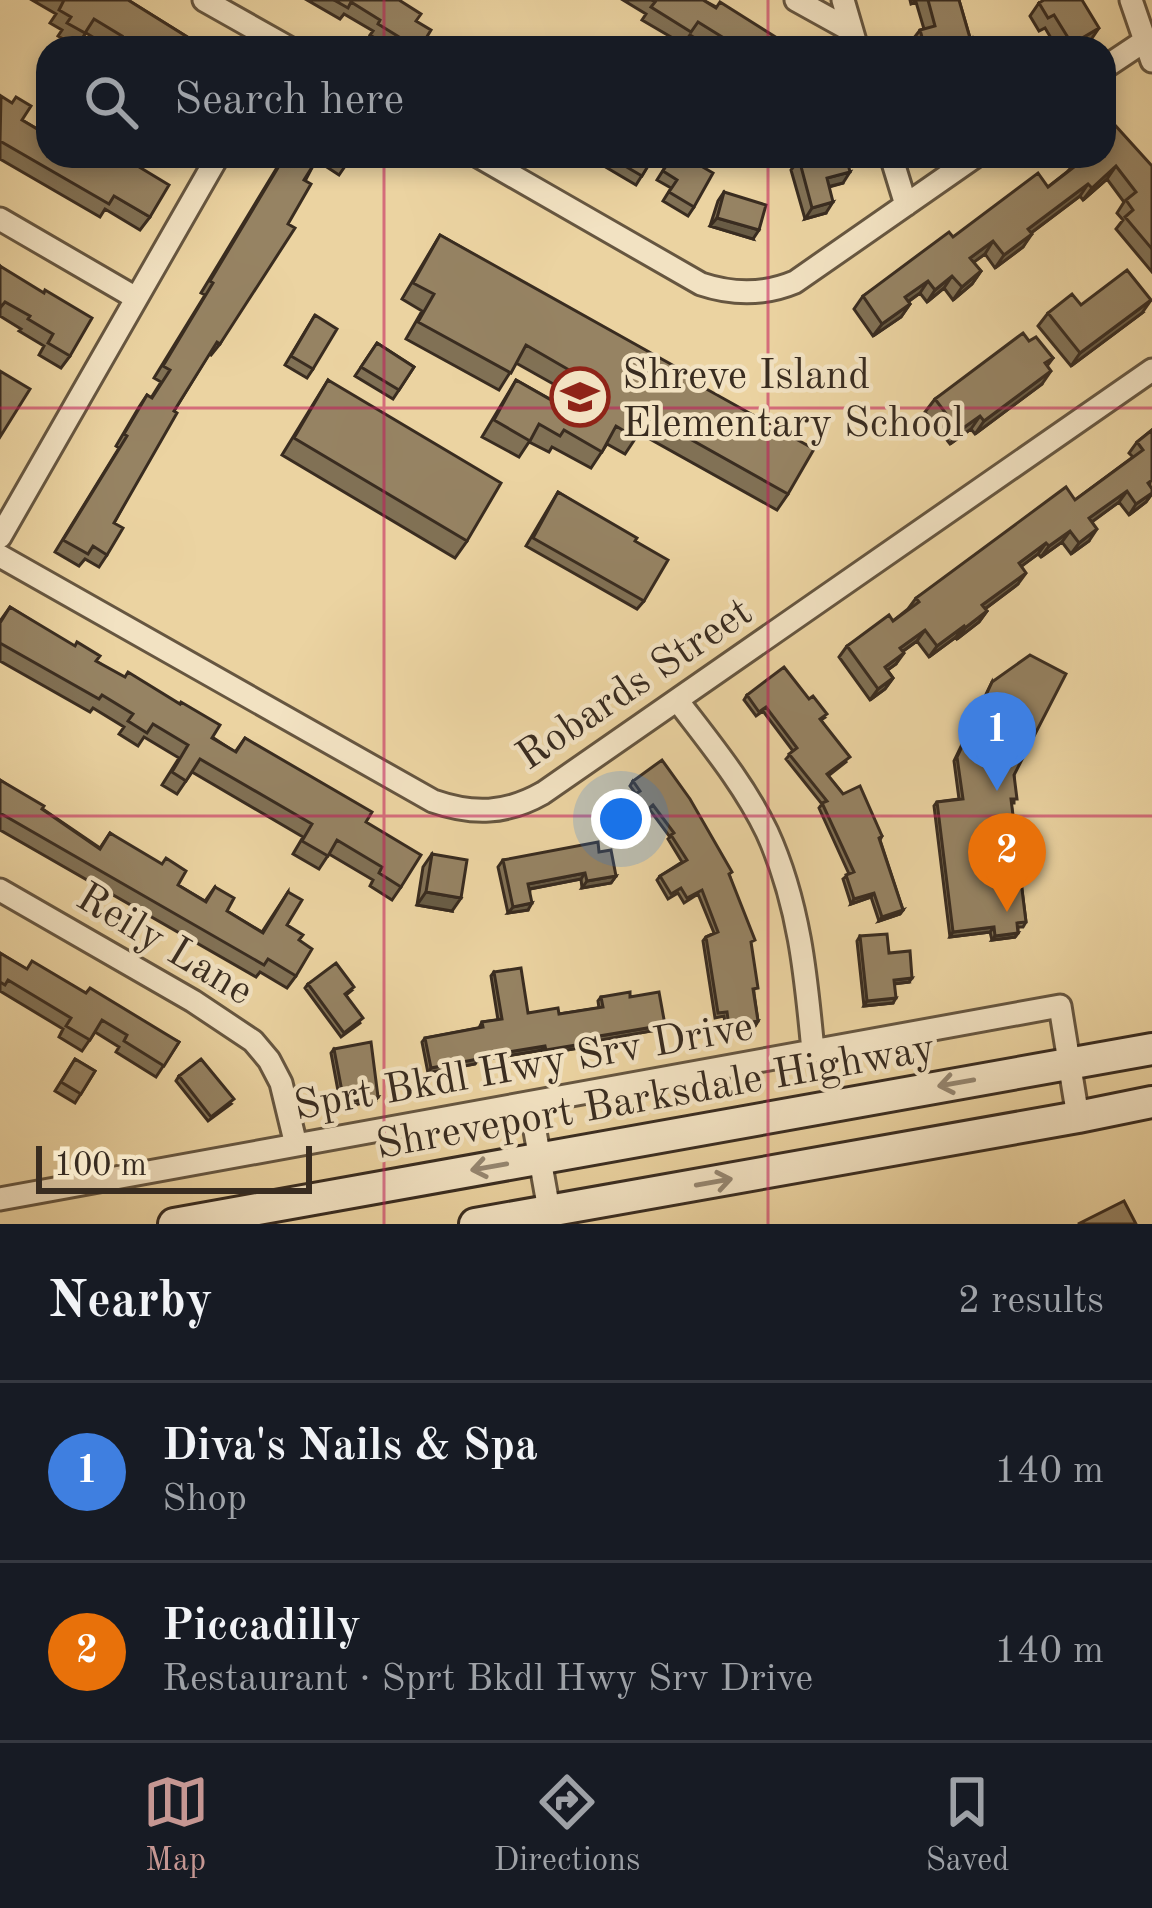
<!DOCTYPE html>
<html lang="en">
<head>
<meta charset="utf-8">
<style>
  body { margin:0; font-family:"Old Standard TT",serif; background:#242831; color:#f1f3f6 }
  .scale { position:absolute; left:36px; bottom:30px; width:276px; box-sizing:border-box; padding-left:12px; border:6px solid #392c20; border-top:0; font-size:33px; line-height:42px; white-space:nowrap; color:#392c20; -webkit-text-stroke:9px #f2e2c2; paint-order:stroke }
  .you { position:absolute; left:621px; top:819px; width:42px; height:42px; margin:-30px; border:9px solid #fff; border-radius:50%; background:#1a73e8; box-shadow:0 0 0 18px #1a73e833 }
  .badge { display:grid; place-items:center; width:78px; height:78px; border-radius:50%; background:#c59692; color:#fff; font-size:39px; font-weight:700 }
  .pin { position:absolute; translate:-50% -99px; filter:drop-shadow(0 3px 6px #0008) }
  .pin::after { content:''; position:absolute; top:63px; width:42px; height:36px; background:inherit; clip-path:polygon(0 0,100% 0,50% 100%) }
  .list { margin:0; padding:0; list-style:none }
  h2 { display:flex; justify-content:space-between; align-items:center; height:156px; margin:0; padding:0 48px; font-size:51px }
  h2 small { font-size:39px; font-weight:400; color:#9ea1a6 }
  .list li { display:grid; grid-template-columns:78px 1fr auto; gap:36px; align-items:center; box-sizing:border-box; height:180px; padding:0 48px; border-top:3px solid #363941 }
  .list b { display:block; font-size:45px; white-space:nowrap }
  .list p { margin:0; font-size:39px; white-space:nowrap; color:#9ea1a6 }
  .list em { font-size:39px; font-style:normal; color:#9ea1a6 }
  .icon { flex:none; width:66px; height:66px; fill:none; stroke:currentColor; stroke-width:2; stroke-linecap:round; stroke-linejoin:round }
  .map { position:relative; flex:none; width:1152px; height:1224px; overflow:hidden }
  .search { position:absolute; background:#171b24; box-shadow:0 6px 18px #0003; left:36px; right:36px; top:36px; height:132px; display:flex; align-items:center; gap:30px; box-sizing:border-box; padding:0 42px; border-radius:36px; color:#9ea1a6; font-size:45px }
  .sheet { height:516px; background:#171b24 }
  nav { display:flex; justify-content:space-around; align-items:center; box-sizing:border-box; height:168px; border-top:3px solid #363941; background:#171b24; font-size:33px; color:#9ea1a6 }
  nav a { display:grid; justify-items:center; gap:6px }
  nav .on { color:#c59692 }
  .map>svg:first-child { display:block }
</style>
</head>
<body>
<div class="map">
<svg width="1152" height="1224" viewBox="0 0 1152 1224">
  <rect width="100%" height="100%" fill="#ebd3a1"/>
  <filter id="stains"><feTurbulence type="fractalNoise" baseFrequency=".00167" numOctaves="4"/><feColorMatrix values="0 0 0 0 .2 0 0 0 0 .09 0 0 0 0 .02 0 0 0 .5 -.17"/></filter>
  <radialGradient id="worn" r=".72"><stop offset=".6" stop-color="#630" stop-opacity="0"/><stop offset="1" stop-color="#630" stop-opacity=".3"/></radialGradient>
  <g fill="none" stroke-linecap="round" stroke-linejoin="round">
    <defs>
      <path id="street" d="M 204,0 L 289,48
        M 796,0 L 852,31
        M 843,0 L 857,48
        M 1131,0 L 1152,61
        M 1104,68 L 1143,42
        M 478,156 L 701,284 C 734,295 764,295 795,282 L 976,156
        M 891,156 L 906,205
        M 0,219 L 136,298
        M 0,537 L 218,156
        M 0,556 L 433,801 C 473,815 506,814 543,793 L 1152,370
        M 677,700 C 709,742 744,784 767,832 C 799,902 806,975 813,1051
        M 0,890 L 193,1001 L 253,1041 L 269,1060 L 281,1083 L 296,1145
        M 530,1103 L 549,1210
        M 0,1199 L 1060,1006 L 1078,1117"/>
      <path id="secondary" d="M 174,1224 L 1152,1049
        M 475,1224 L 1078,1117 L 1152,1102"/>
    </defs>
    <use href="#street" stroke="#665640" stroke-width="27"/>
    <use href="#secondary" stroke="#392c20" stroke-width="36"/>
    <use href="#street" stroke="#f2e2c2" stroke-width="21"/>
    <use href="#secondary" stroke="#f2e2c2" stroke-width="30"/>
  </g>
  <path fill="#817155" stroke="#392c20" stroke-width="3" d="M 32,0 L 128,0 L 205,48 L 111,48 L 86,33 L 76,46 L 58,36 L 62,30 L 50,23 L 56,14 Z
    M 307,0 L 399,0 L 416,21 L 420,48 L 391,48 L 370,35 L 373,31 L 344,14 L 340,19 Z
    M 623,0 L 703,0 L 793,48 L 711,48 L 690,35 L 683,44 L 642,20 L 646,14 Z
    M 910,0 L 959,0 L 970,38 L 963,48 L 912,48 L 910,43 L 920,30 L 924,29 L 916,2 L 911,4 Z
    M 1039,3 L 1090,41 L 1078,48 L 1057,48 L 1045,28 L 1039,31 L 1030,16 Z
    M 0,98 L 22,120 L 46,134 L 48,131 L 48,156 L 150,217 L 140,230 L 105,209 L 100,217 L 0,159 Z
    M 284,156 L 352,156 L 339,175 L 316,160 L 220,344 L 211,355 L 209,354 L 174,411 L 114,523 L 107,555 L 99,567 L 85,559 L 79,566 L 55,552 L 119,448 L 116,446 L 139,407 L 147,395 L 151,398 L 161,382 L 154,378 L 205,295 L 201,293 Z
    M 587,156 L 654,156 L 636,185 Z
    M 672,156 L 694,207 L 688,216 L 663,201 L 671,188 L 657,180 Z
    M 799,156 L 846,156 L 843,183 L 829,187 L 826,213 L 805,219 L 791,170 L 800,158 Z
    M 1078,156 L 1104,156 L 1152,166 L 1152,272 L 1116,229 L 1123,220 L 1117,213 L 1124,202 L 1107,179 L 1083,200 L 1080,196 L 1031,233 L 1023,247 L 995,268 L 985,254 L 973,262 L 981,271 L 972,284 L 953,300 L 944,288 L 927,302 L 920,293 L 908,302 L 910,304 L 901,317 L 873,336 L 854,309 L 863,296 L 953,237 L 1048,187 L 1067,172 L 1080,158 Z
    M 724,192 L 753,239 L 710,226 L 718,201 Z
    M 440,235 L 683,376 L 788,494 L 777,510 L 639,433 L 625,454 L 607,444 L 591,468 L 552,447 L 549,452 L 529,442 L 519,457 L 482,437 L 516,380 L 557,403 L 564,390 L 516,363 L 499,390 L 406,339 L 422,311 L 402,299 Z
    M 0,266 L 70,356 L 61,368 L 39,355 L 44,346 L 19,331 L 21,329 L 0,316 Z
    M 1081,305 L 1142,313 L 1071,366 L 1038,326 L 1048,313 Z
    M 315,315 L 313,369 L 307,378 L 285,365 Z
    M 1029,341 L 1053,358 L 1047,366 L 1042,384 L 975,434 L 971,429 L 950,444 L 925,412 L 935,399 Z
    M 377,343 L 414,367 L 393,399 L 355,376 Z
    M 328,380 L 467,541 L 455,558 L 282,455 Z
    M 1152,430 L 1150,486 L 1152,494 L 1146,502 L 1129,515 L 1119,502 L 1091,522 L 1089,541 L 1071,554 L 1062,542 L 1041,557 L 1038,554 L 1021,566 L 1018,584 L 985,609 L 987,611 L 979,622 L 957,639 L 956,637 L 929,657 L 917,641 L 902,652 L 896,664 L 887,670 L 893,678 L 885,689 L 870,700 L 839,657 L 847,646 L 893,621 L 908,609 L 916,598 L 1075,500 L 1133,457 L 1129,453 L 1137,442 Z
    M 558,492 L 635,541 L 644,601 L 637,609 L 526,546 Z
    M 10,607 L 96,661 L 235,752 L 245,738 L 366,822 L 401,887 L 392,900 L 370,886 L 373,880 L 329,854 L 319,869 L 293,854 L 303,837 L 192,772 L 177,794 L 162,785 L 179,758 L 144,737 L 138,746 L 119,734 L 124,727 L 93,708 L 90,712 L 0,661 L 0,621 Z
    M 992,682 L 1014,775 L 1014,803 L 1011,803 L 1026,922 L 1023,927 L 1018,927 L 1018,933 L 1015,937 L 992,940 L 990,932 L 950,937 L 934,806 L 937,802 L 959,799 L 954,761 Z
    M 747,695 L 824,718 L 821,720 L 846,762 L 828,776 L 843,794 L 882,836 L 880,840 L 903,910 L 900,914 L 879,921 L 871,897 L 851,904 L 843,879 L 849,874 L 819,808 L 822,804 L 786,759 L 793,751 L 763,711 L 756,716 L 744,700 Z
    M 0,780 L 100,848 L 110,833 L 178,885 L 205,901 L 215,887 L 227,911 L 262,932 L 288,892 L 287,925 L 299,940 L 296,976 L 287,988 L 260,972 L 256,977 L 0,830 Z
    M 633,781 L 729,874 L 751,945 L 754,993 L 758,1021 L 755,1026 L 726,1030 L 724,1016 L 715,1018 L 703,941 L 706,937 L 714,933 L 698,894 L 684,903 L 678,893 L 668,899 L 657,880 L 660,876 L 682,862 L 668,839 L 670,837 L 650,810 L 642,815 L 631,800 L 636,794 L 630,786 Z
    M 599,852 L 616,876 L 611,883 L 582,888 L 581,879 L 530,889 L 528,910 L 508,913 L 498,867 L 503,860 Z
    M 432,854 L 452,911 L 417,905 L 423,867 Z
    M 860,936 L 889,953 L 909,982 L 894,984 L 893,1003 L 864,1006 L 857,941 Z
    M 0,953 L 26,969 L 86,993 L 179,1042 L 156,1077 L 116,1052 L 119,1047 L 95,1032 L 82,1051 L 59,1037 L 63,1029 L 0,991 Z
    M 494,972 L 528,1013 L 559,1014 L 599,1008 L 598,1001 L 601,997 L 630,997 L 665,1025 L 662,1029 L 599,1040 L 597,1045 L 543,1054 L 542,1050 L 477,1061 L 475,1064 L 428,1073 L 422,1042 L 425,1038 L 479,1028 L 482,1022 L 498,1020 L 491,976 Z
    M 308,984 L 351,991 L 346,995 L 360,1023 L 341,1037 L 305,988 Z
    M 334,1049 L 375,1101 L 341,1107 L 331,1053 Z
    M 75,1059 L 95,1071 L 75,1103 L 55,1091 Z
    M 179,1076 L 231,1104 L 208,1121 L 176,1081 Z"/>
  <path fill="#695c45" stroke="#392c20" stroke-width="3" d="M 1099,28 L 1090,41 L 1078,48 L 1069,48 L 1072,44 Z
    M 970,38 L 963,48 L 952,48 L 956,42 Z
    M 1116,166 L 1107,179 L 1083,200 L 1092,188 Z
    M 850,172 L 843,183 L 819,189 L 827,178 Z
    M 1088,184 L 1080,196 L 1019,242 L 1028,229 Z
    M 833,202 L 826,213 L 805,219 L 812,208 Z
    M 717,218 L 759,230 L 753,239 L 710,226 Z
    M 1032,234 L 1023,247 L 995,268 L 1004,255 Z
    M 993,241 L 985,254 L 962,271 L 970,258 Z
    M 981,271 L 972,284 L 953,300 L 962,287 Z
    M 952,276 L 944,288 L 927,302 L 935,290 Z
    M 928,281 L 920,293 L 896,310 L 905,297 Z
    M 1151,300 L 1142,313 L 1071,366 L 1080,353 Z
    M 910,304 L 901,317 L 873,336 L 882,324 Z
    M 1051,371 L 1042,384 L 975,434 L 984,421 Z
    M 980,416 L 971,429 L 950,444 L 959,431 Z
    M 1127,491 L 1119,502 L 1081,530 L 1089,518 Z
    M 1152,493 L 1146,502 L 1129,515 L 1136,504 Z
    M 1097,529 L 1089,541 L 1071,554 L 1079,543 Z
    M 1070,531 L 1062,542 L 1041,557 L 1049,546 Z
    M 1046,543 L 1038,554 L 1011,574 L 1019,563 Z
    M 1026,573 L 1018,584 L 974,617 L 982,605 Z
    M 987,611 L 979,622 L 957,639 L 965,628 Z
    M 964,626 L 956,637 L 929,657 L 937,646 Z
    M 925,630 L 917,641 L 892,659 L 900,648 Z
    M 904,653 L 896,664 L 877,678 L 885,667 Z
    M 893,678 L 885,689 L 870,700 L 878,689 Z
    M 585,873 L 581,879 L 524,890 L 528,884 Z
    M 616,876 L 611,883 L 582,888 L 587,881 Z
    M 426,892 L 461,898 L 452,911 L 417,905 Z
    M 874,893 L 871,897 L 851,904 L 854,899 Z
    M 532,903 L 528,910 L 508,913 L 513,907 Z
    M 903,910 L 900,914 L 879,921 L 882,917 Z
    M 994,927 L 990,932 L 950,937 L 953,932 Z
    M 1018,933 L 1015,937 L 992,940 L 995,936 Z
    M 912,978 L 909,982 L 891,984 L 894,980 Z
    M 896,998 L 893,1003 L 864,1006 L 867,1001 Z
    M 758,1021 L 755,1026 L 726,1030 L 729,1026 Z
    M 665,1025 L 662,1029 L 596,1041 L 599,1036 Z
    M 600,1041 L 597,1045 L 543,1054 L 546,1050 Z
    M 545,1046 L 542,1050 L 477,1061 L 475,1064 L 428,1073 L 431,1068 L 478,1057 Z
    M 378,1097 L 375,1101 L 341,1107 L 344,1102 Z"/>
  <path fill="#968363" stroke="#392c20" stroke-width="3" d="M 64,0 L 128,0 L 205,48 L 121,48 L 116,45 L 122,36 L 94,19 L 85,33 L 67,23 L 71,17 L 59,10 Z
    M 334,0 L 399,0 L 421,14 L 416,21 L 431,30 L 420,48 L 417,48 L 378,24 L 380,20 L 351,2 L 348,8 Z
    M 652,0 L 703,0 L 716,8 L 720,2 L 793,48 L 740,48 L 698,22 L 691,32 L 651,7 L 655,2 Z
    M 928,0 L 959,0 L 970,38 L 956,42 L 958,48 L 925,48 L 920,30 L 935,26 Z
    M 1044,0 L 1082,0 L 1099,28 L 1072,44 L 1054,15 L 1048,18 L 1039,3 Z
    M 1,96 L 12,103 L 16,97 L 31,106 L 22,120 L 47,135 L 48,133 L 48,156 L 98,156 L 109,163 L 113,156 L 121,156 L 169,185 L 150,217 L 114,196 L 109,204 L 0,141 Z
    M 1104,113 L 1152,166 L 1152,249 L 1125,217 L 1133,210 L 1126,200 L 1136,192 L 1116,166 L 1092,188 L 1088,184 L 1028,229 L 1032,234 L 1004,255 L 993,241 L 970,258 L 981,271 L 962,287 L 952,276 L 935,290 L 928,281 L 905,297 L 910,304 L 882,324 L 863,296 L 949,232 L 953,237 L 1038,173 L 1048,187 L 1074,167 L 1072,166 L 1083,156 L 1104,156 Z
    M 285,156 L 319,156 L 304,180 L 311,184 L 288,224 L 295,228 L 220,344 L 217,342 L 174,411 L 177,413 L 114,523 L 123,528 L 107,555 L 93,546 L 88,554 L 63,540 L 127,436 L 124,434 L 147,395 L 152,398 L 170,370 L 163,366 L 213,283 L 210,281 Z
    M 337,156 L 352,156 L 348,163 Z
    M 608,156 L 654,156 L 642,176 Z
    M 672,156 L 684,156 L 713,173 L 694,207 L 669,192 L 677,180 L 663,171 Z
    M 809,156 L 846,156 L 850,172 L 827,178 L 833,202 L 812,208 L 799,159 Z
    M 724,192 L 766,205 L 759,230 L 717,218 Z
    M 440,235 L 685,372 L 683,376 L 814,449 L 788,494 L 649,416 L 636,438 L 616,426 L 602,452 L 564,430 L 560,436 L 539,424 L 530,441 L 494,420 L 516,380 L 558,404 L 576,374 L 526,345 L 511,373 L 418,322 L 434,294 L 413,283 Z
    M 0,266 L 44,293 L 45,290 L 92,318 L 70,356 L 48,343 L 53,334 L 28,319 L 30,316 L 5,302 L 0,308 Z
    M 1127,270 L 1151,300 L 1080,353 L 1048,313 L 1072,294 L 1081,305 Z
    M 315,315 L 337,329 L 313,369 L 291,356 Z
    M 1023,333 L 1029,341 L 1036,337 L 1053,358 L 1045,363 L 1051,371 L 984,421 L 980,416 L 959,431 L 935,399 Z
    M 377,343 L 414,367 L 399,390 L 361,367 Z
    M 0,371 L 30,389 L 0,437 Z
    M 328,380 L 501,483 L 467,541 L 294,438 Z
    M 1152,430 L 1152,480 L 1148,483 L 1152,489 L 1152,493 L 1136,504 L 1127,491 L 1089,518 L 1097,529 L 1079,543 L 1070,531 L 1049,546 L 1046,543 L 1019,563 L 1026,573 L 982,605 L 987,611 L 965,628 L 964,626 L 937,646 L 925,630 L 900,648 L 904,653 L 885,667 L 893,678 L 878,689 L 847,646 L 889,615 L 893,621 L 919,602 L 916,598 L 1066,487 L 1075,500 L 1143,450 L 1137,442 Z
    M 558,492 L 637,538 L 635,541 L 668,560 L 644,601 L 533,538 Z
    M 10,607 L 75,646 L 77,642 L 100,656 L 96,661 L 125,677 L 128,672 L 180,704 L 181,702 L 220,725 L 212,738 L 236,752 L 245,738 L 372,812 L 366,822 L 421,855 L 401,887 L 379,873 L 382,867 L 337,840 L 328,856 L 302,841 L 312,824 L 200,759 L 186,781 L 172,772 L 188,745 L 153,724 L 147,733 L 128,721 L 133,714 L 102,695 L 99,699 L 0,643 L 0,623 Z
    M 1030,655 L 1066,674 L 1014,775 L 1017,799 L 1011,799 L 1026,922 L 1017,923 L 1018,933 L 995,936 L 994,927 L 953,932 L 937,802 L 963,799 L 957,757 L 992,682 Z
    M 784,667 L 809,699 L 813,696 L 827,714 L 820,719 L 850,757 L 827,774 L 843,794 L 860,786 L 882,836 L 879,838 L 903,910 L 882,917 L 874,893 L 854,899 L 846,875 L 854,872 L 822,803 L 827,801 L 789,754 L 797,748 L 766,707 L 759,712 L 747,695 Z
    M 662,760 L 690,799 L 732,872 L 729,874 L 755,940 L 751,942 L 758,988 L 753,989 L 758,1021 L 729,1026 L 727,1012 L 718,1013 L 706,937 L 718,932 L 702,890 L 687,898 L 681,888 L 671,894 L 660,876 L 687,860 L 671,835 L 674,833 L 653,805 L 646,811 L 634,795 L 640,791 L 633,781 Z
    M 0,780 L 44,806 L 42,809 L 100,849 L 110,833 L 162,864 L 166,858 L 186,871 L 178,885 L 206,902 L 215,887 L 234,898 L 227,911 L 263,933 L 288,892 L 302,900 L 287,925 L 303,935 L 299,940 L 312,949 L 296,976 L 268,959 L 264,965 L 0,813 Z
    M 598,842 L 599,852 L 611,850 L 616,876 L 587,881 L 585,873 L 528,884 L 532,903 L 513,907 L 503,860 Z
    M 432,854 L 467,860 L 461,898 L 426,892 Z
    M 887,934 L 889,953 L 910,951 L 912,978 L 894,980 L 896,998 L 867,1001 L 860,936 Z
    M 0,953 L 27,969 L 32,961 L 86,993 L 90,988 L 179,1042 L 164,1066 L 124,1041 L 127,1035 L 102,1020 L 90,1040 L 66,1026 L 71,1018 L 8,980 L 5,985 L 0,982 Z
    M 336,963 L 354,987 L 345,994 L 363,1018 L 344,1033 L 308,984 Z
    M 521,968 L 528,1013 L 558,1008 L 559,1014 L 603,1007 L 601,997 L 630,992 L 630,997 L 659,992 L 665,1025 L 599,1036 L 600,1041 L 546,1050 L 545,1046 L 478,1057 L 478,1059 L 431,1068 L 425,1038 L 483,1027 L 482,1022 L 502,1019 L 494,972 Z
    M 371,1042 L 378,1097 L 344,1102 L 334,1049 Z
    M 75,1059 L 95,1071 L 81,1094 L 61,1082 Z
    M 201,1059 L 234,1099 L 211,1117 L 179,1076 Z
    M 1124,1201 L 1136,1224 L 1078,1224 Z"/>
  <defs><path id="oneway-shaft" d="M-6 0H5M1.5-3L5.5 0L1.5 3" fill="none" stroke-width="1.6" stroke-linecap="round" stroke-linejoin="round" transform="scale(3)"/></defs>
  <g stroke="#968771">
    <use href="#oneway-shaft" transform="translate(956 1083) rotate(170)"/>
    <use href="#oneway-shaft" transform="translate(489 1167) rotate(170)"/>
    <use href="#oneway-shaft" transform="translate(714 1182) rotate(-10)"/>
  </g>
  <path fill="none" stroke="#c2185b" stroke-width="3" stroke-opacity="0.55" d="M 384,0 L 384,48M 768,0 L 768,48M 384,156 L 384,1224M 768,156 L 768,1224M 0,408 L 1152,408M 0,816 L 1152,816"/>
  <defs>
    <symbol id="school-ring" viewBox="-11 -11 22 22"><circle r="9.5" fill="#f2e2c2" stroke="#8f2418" stroke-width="1.5"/><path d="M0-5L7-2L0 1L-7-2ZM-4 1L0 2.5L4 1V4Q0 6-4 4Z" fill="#8f2418"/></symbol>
  </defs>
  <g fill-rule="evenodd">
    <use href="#school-ring" x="547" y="364" width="66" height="66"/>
  </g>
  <g text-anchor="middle" stroke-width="9" stroke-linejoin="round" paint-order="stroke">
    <g font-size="42" fill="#392c20" stroke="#f2e2c2" text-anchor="start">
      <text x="622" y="388">Shreve Island<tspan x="622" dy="48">Elementary School</tspan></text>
    </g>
    <g font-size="42" fill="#392c20" stroke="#f2e2c2">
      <text transform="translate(633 682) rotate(-34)" y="15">Robards Street</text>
      <text transform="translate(166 942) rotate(31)" y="15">Reily Lane</text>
      <text transform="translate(523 1064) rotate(-10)" y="15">Sprt Bkdl Hwy Srv Drive</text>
      <text transform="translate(655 1094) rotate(-10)" y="15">Shreveport Barksdale Highway</text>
    </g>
  </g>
  <rect width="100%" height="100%" filter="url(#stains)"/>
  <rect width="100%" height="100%" fill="url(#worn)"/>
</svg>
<div class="scale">100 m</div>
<div class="you"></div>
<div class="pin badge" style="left:997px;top:791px;background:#3f7fe0">1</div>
<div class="pin badge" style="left:1007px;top:912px;background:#e8710a">2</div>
<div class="search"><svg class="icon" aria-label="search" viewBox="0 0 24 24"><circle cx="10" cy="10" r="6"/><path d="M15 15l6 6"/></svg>Search here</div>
</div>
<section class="sheet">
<h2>Nearby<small>2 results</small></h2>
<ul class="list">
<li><span class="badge" style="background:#3f7fe0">1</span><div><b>Diva's Nails &amp; Spa</b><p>Shop</p></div><em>140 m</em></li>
<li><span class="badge" style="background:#e8710a">2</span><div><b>Piccadilly</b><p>Restaurant · Sprt Bkdl Hwy Srv Drive</p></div><em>140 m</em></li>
</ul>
</section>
<nav>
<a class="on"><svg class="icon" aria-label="map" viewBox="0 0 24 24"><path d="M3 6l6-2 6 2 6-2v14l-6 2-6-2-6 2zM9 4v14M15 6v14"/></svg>Map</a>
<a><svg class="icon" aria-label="directions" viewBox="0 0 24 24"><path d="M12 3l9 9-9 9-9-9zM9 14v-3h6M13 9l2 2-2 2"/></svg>Directions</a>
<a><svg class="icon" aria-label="saved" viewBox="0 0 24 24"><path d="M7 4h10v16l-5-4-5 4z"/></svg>Saved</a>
</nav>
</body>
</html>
